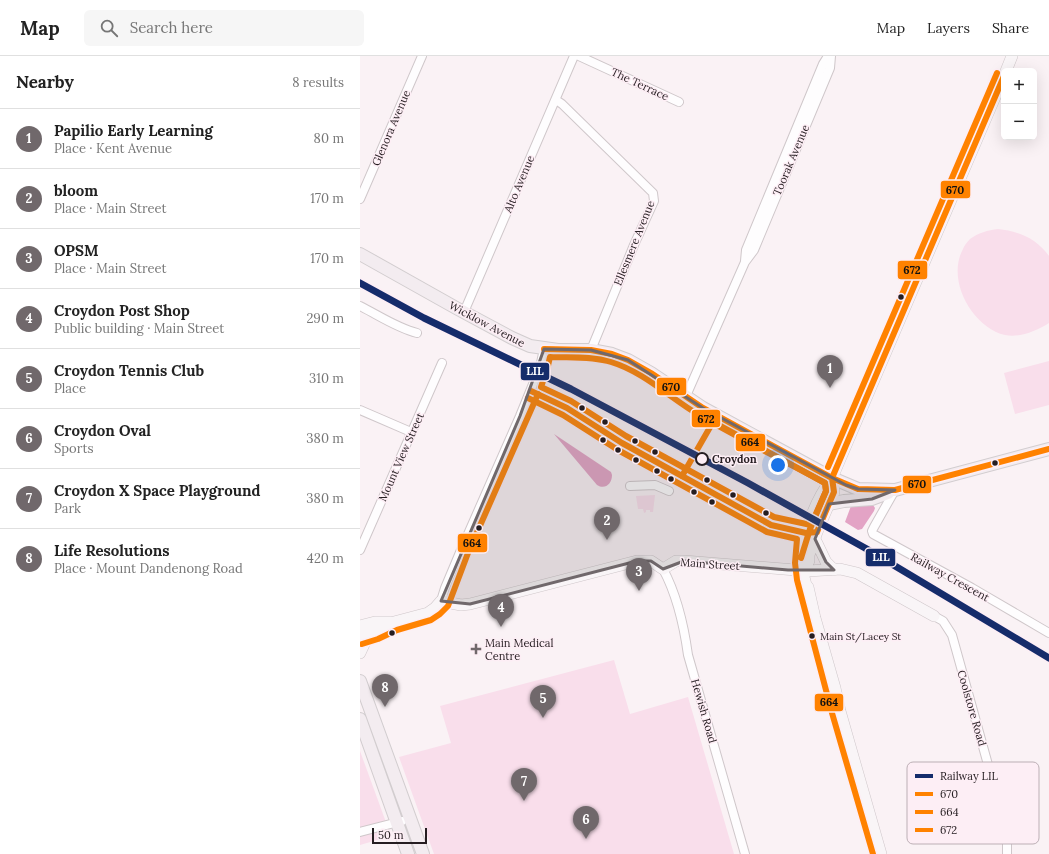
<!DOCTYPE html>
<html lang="en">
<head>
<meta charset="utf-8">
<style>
  body { margin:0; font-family:Lora,serif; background:#f6f6f6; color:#222 }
  .controls { position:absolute; right:12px; top:12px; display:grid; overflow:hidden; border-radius:6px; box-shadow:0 4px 16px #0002 }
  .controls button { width:36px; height:36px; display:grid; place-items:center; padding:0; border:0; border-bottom:1px solid #e0e0e0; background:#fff; color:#222; font:20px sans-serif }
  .scale { position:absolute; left:12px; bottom:10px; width:55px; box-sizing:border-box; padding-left:4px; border:2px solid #251d21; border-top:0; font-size:11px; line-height:14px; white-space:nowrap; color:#251d21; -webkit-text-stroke:3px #fdeef5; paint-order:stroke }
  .you { position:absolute; left:418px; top:409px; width:14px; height:14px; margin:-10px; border:3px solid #fff; border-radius:50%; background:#1a73e8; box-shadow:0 0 0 6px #1a73e833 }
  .badge { display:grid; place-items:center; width:26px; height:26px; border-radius:50%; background:#70686b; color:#fff; font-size:13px; font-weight:700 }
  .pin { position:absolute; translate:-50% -33px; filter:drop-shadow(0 1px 2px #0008) }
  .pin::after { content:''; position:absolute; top:21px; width:14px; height:12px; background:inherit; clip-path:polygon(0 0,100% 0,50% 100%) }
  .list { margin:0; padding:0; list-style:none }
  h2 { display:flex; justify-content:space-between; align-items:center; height:52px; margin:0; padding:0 16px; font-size:17px }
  h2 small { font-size:13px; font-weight:400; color:#767676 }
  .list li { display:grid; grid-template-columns:26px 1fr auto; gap:12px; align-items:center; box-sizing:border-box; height:60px; padding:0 16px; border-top:1px solid #e0e0e0 }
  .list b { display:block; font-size:15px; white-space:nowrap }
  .list p { margin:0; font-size:13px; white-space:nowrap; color:#767676 }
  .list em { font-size:13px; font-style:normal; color:#767676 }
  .icon { flex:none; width:22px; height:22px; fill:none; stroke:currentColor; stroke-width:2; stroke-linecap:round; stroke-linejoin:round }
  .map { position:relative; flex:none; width:689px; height:798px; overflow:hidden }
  header { display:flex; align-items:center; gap:24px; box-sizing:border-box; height:56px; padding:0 20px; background:#fff; border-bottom:1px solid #e0e0e0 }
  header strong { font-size:19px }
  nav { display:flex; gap:22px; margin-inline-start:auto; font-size:14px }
  .search { width:280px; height:36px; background:#f6f6f6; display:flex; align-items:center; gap:10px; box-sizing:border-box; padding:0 14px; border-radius:6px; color:#767676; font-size:15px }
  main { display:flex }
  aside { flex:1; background:#fff }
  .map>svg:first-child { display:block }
</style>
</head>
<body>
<header>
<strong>Map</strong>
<div class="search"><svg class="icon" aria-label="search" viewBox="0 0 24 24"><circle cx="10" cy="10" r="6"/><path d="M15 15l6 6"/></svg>Search here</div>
<nav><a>Map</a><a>Layers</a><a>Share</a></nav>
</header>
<main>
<aside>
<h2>Nearby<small>8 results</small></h2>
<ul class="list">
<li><span class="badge">1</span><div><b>Papilio Early Learning</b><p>Place · Kent Avenue</p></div><em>80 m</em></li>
<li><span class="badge">2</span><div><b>bloom</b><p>Place · Main Street</p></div><em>170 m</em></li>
<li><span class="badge">3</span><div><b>OPSM</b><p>Place · Main Street</p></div><em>170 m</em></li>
<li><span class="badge">4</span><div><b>Croydon Post Shop</b><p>Public building · Main Street</p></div><em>290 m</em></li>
<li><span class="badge">5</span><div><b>Croydon Tennis Club</b><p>Place</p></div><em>310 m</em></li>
<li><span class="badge">6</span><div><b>Croydon Oval</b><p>Sports</p></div><em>380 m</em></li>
<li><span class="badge">7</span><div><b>Croydon X Space Playground</b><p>Park</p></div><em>380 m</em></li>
<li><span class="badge">8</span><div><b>Life Resolutions</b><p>Place · Mount Dandenong Road</p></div><em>420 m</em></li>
</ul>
</aside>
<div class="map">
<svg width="689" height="798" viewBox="0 0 689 798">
  <rect width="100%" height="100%" fill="#faf2f5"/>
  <path fill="#f9deeb" d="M 638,173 C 659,175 677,183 689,200 L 689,267 C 677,275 659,282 645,279 C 612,271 586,224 603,193 C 604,190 607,186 610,183 C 618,177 628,174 638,173 Z
    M 689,305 L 689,349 L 655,358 L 644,317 Z
    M 295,439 L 293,456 L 290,456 L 290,454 L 286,454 L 286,456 L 284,457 L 283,453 L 278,453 L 276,440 Z
    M 254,604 L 270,658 L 328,641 L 374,798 L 74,798 L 39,701 L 91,687 L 80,650 Z
    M 0,695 L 31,780 L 0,789 Z"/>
  <path fill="#e3a3c5" d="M 194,378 L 251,416 L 252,419 C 252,428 245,434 237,429 Z
    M 513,449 L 515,452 L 514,455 L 502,473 L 498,474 L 485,466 L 491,450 Z"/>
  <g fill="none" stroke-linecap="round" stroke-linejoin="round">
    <defs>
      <path id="street" d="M 219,0 L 319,46
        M 196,44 L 202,48 L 293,137 L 294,145 L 274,189 L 231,294
        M 0,143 L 62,0
        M 385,205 L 386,194 L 463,8 L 468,0
        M 0,250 C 18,259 37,272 57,277
        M 104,256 L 214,0
        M 326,340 L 385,206 L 394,194 L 470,12 L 471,0
        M 0,354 L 51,376
        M 270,430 L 295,429 L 309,435
        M 535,434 L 514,471 L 512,475 L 513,478 L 612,532 L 689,577
        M 0,494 L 82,307
        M 303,513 C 317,539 324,570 328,599 L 385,798
        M 81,545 L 85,532 L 101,494 L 160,360 L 180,311 L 184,293
        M 574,560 L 583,565 L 592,579 L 642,759 L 647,786 L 647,798
        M 0,776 L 42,765"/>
      <path id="secondary" d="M 646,15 L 652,0
        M 455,483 L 466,506 L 474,514
        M 449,505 L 449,499 L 457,476 L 474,436 L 472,422
        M 448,531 L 455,562 L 475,632 L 480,655 L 521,798
        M 449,537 C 433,501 450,452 472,422 L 644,20
        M 0,570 L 15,566 L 31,566
        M 0,580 L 15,576 L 34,566 L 68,557 L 75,552 L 81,545 L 101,549 L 110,548 L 277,505 L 291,505 L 303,513 L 316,505 L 324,505 L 448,515 L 480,513 L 497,517 L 574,560
        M 0,597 L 6,584 L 14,576"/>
      <path id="primary" d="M 0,198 L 98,253 L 152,282 L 170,290 L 198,294 L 231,294 L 252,298 L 268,304 L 291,317 L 343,352 L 472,422 L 498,433 L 535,434 L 689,393
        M 469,448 L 484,445 L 512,443 L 528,437
        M 0,625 L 63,798
        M 0,663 L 48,798"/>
    </defs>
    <use href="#street" stroke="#cfc7ca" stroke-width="10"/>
    <use href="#secondary" stroke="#cfc7ca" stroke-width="12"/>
    <use href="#primary" stroke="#d2cdcf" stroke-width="14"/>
    <use href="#street" stroke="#fefdfe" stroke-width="8"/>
    <use href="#secondary" stroke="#f9f5f7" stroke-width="11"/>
    <use href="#primary" stroke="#f3ecf0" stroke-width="12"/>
    <defs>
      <path id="bus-1" d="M 184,293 L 231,294 L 252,298 L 268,304 L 291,317 L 343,352 L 472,422 L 498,433 L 535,434 L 689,393
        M 171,335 L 207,352 L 262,387 L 411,469 L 446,477 L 457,476
        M 457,476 L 474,436 L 472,422 L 644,20"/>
      <path id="bus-2" d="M 168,342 L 203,359 L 258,394 L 407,476 L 437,483 L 435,507 L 437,524 L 472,657 L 513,798
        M 322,420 L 353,366 L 465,427 L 466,435 L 450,473 L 441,502
        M 2,588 L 18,583 L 37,574 L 71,564 L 80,558 L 88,550 L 108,497 L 178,338"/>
      <path id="bus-3" d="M 190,301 C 210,302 231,300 251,306 C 284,316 310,342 339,359 C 380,383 423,404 465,427 L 466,435 L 451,469 L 414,461 L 266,380 L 211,345 L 181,331 L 187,314 Z
        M 468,411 L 637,17"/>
    </defs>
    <use href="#bus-1" stroke="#fdeef5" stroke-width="9"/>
    <use href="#bus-2" stroke="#fdeef5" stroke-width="9"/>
    <use href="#bus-3" stroke="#fdeef5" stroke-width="9"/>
    <use href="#bus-1" stroke="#ff8200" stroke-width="6"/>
    <use href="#bus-2" stroke="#ff8200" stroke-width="6"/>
    <use href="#bus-3" stroke="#ff8200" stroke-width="6"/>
    <defs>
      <path id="rail-1" d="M 0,227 L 64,262 L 211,333 L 388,427 L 505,492 L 689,602"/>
    </defs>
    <use href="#rail-1" stroke="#fdeef5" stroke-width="10"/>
    <use href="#rail-1" stroke="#152c6b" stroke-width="7"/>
  </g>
  <path fill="#70686b" fill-opacity="0.2" stroke="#70686b" stroke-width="3" stroke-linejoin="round" d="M 184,293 L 231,294 L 268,304 L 343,352 L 486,429 L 498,433 L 535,434 L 512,443 L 469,448 L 455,483 L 466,506 L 474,514 L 428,514 L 324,505 L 303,513 L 291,505 L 277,505 L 110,548 L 81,545 L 160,360 Z"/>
  <g fill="#251d21" stroke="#fdeef5" stroke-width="1.5">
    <circle cx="541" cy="241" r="3.5"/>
    <circle cx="222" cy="352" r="3.5"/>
    <circle cx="245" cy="366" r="3.5"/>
    <circle cx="243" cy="384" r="3.5"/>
    <circle cx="275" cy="385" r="3.5"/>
    <circle cx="258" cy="394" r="3.5"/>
    <circle cx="295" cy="396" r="3.5"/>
    <circle cx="276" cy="404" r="3.5"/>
    <circle cx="635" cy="407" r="3.5"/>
    <circle cx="297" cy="415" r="3.5"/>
    <circle cx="311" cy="423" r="3.5"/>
    <circle cx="347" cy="424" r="3.5"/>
    <circle cx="334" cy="436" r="3.5"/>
    <circle cx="373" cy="439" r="3.5"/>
    <circle cx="352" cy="446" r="3.5"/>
    <circle cx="406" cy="457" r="3.5"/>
    <circle cx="119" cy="472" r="3.5"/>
    <circle cx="32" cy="577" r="3.5"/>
    <circle cx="452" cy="580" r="3.5"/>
  </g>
  <circle fill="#fdeef5" stroke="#251d21" stroke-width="2" cx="342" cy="403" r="6"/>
  <path fill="#70686b" stroke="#fdeef5" stroke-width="1.5" d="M114 587h4v4h4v4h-4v4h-4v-4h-4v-4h4z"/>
  <g text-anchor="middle" stroke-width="3" stroke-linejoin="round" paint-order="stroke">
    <g font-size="10" fill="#251d21" stroke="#fdeef5" text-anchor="start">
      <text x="460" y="584">Main St/Lacey St</text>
    </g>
    <g font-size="11" fill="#251d21" stroke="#fdeef5">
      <text transform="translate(280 28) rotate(25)" y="4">The Terrace</text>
      <text transform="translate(31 72) rotate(-67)" y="4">Glenora Avenue</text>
      <text transform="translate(431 104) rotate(-67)" y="4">Toorak Avenue</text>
      <text transform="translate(159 128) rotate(-67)" y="4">Alto Avenue</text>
      <text transform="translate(274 187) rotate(-68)" y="4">Ellesmere Avenue</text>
      <text transform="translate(127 268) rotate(28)" y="4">Wicklow Avenue</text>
      <text transform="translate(41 401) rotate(-66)" y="4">Mount View Street</text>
      <text transform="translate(350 508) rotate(4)" y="4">Main Street</text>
      <text transform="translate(590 521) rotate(29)" y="4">Railway Crescent</text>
      <text transform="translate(612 652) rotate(74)" y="4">Coolstore Road</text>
      <text transform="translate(344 655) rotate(74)" y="4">Hewish Road</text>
    </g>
    <g font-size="11" font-weight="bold" fill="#251d21" stroke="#fdeef5" text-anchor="start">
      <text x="352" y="407">Croydon</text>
    </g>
    <g font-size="11" fill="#251d21" stroke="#fdeef5" text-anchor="start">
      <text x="125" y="591">Main Medical<tspan x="125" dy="13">Centre</tspan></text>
    </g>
  </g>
  <rect x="547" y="706" width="132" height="82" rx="6" fill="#fdeef5" stroke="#bcafb5" stroke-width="1"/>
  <rect x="555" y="718" width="18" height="4" fill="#152c6b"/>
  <rect x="555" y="736" width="18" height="4" fill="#ff8200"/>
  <rect x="555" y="754" width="18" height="4" fill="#ff8200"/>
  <rect x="555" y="772" width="18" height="4" fill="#ff8200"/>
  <g font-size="11" fill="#251d21">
    <text x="580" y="724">Railway LIL</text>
    <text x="580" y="742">670</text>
    <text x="580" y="760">664</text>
    <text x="580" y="778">672</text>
  </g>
  <g stroke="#fdeef5" stroke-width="1.5">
    <rect x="580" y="124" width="31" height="19" rx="4" fill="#ff8200"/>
    <rect x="537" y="204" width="31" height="20" rx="4" fill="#ff8200"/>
    <rect x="160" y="306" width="30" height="19" rx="4" fill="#152c6b"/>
    <rect x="296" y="321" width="31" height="19" rx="4" fill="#ff8200"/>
    <rect x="331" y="353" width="30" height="19" rx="4" fill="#ff8200"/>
    <rect x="375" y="377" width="31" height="19" rx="4" fill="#ff8200"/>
    <rect x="542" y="419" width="30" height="19" rx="4" fill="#ff8200"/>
    <rect x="97" y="477" width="31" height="20" rx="4" fill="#ff8200"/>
    <rect x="505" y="492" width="31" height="19" rx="4" fill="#152c6b"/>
    <rect x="454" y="637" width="30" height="19" rx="4" fill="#ff8200"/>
  </g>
  <g font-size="11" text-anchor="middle" font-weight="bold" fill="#fff">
    <text x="175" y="319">LIL</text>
    <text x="521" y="505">LIL</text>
  </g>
  <g font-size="11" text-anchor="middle" font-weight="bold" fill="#111">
    <text x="595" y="138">670</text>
    <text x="552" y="218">672</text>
    <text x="311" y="335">670</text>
    <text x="346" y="367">672</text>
    <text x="390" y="390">664</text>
    <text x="557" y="432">670</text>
    <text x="112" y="491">664</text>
    <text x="469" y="650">664</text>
  </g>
</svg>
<div class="controls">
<button>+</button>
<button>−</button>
</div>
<div class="scale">50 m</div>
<div class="you"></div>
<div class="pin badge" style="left:470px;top:332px">1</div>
<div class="pin badge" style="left:247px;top:484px">2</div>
<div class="pin badge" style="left:279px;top:535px">3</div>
<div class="pin badge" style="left:141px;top:571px">4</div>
<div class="pin badge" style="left:183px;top:662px">5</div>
<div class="pin badge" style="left:226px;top:783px">6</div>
<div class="pin badge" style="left:164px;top:745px">7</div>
<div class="pin badge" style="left:25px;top:651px">8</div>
</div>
</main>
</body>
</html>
